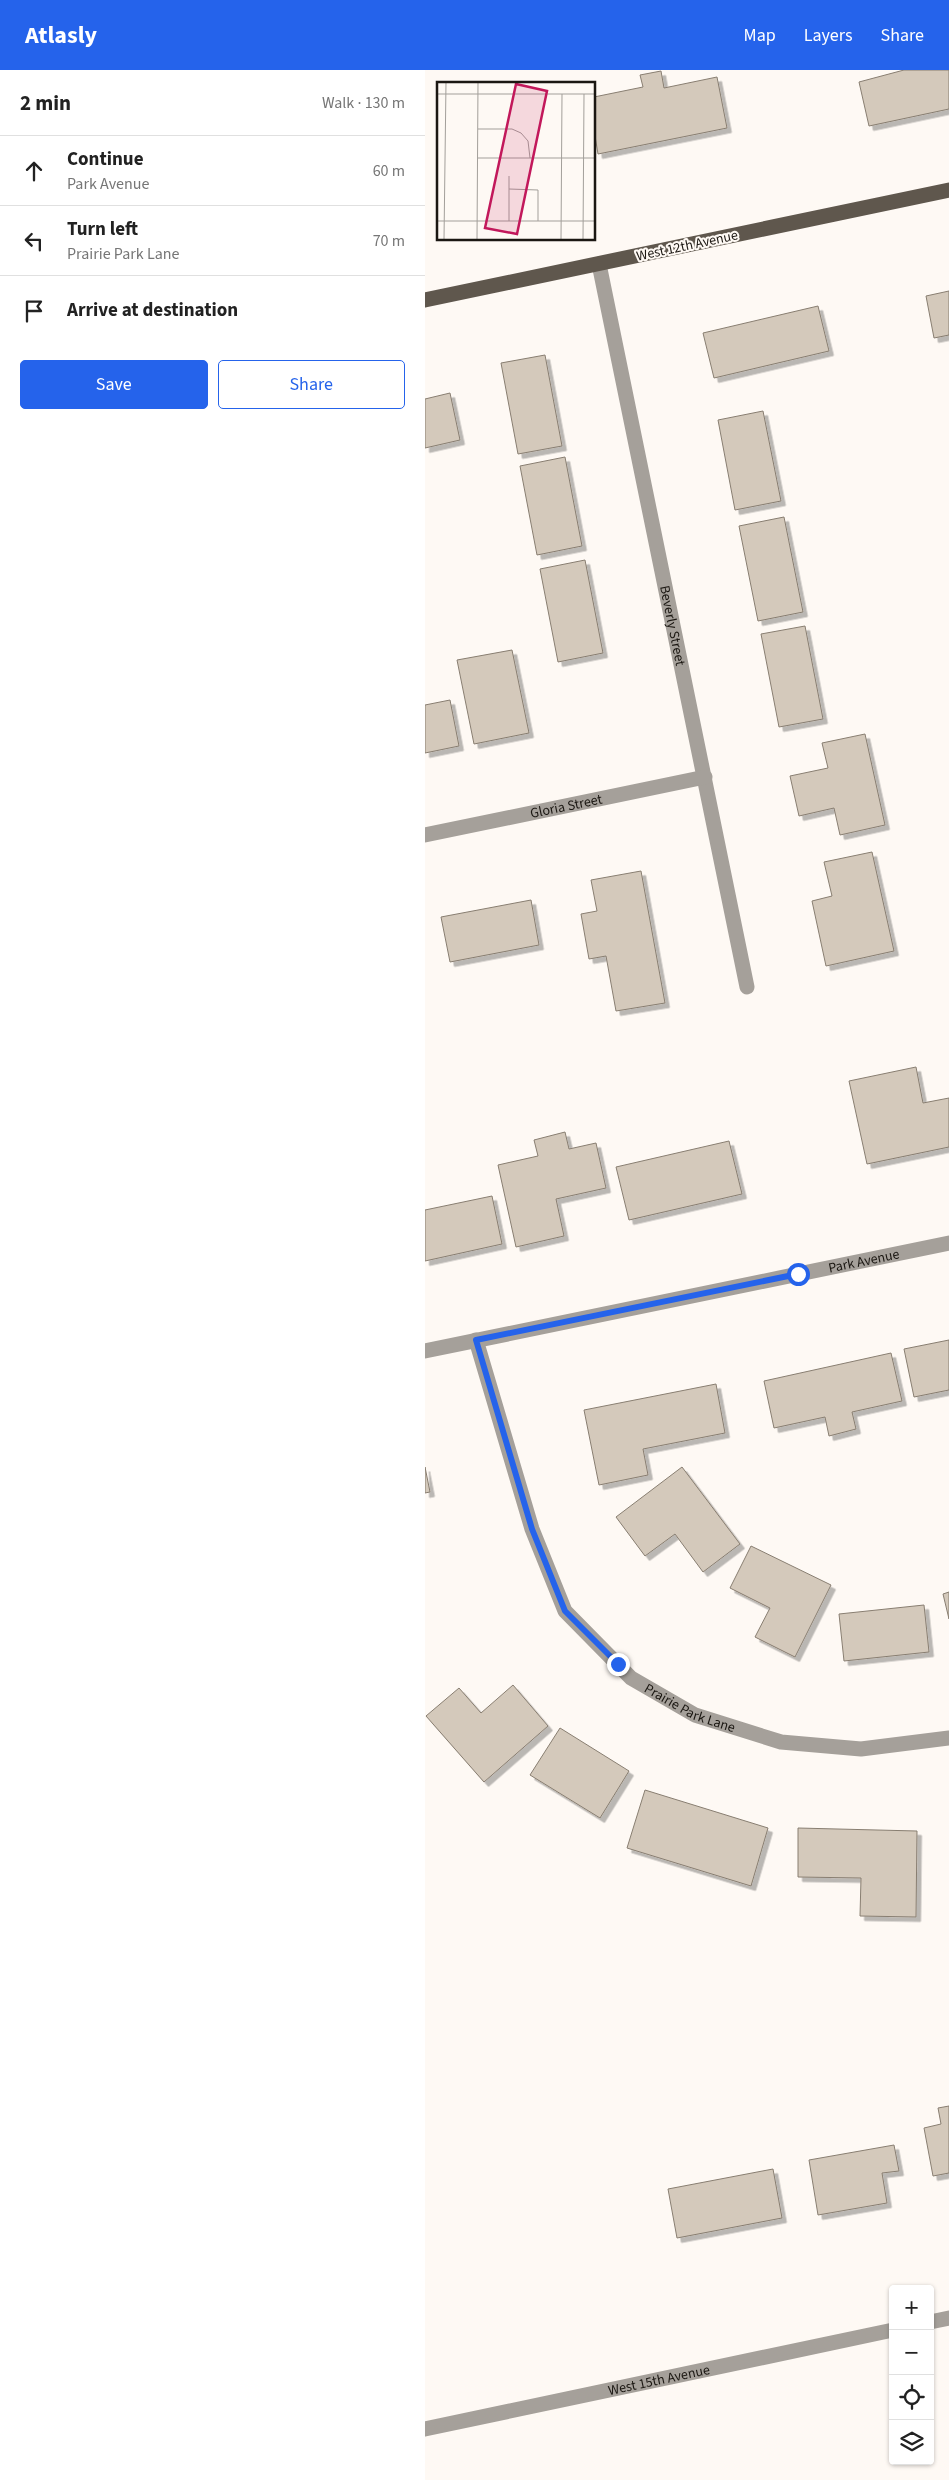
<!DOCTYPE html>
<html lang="en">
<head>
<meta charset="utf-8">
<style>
  body { margin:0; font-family:"Source Sans 3",sans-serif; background:#f6f6f6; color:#222 }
  .controls { position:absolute; right:15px; bottom:15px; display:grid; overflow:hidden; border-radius:5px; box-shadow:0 1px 4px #0004 }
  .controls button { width:45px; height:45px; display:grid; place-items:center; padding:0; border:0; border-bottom:1px solid #e0e0e0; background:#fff; color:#222; font:25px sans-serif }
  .stop { position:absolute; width:15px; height:15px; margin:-11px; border:4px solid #2563eb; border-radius:50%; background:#fff }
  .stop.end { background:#2563eb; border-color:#fff; box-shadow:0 1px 5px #0008 }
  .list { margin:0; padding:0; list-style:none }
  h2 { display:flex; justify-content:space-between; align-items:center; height:65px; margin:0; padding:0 20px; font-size:21px }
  h2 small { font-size:16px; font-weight:400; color:#767676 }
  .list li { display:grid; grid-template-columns:32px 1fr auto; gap:15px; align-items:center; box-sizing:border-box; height:70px; padding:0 20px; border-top:1px solid #e0e0e0 }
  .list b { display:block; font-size:19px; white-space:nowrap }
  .list p { margin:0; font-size:16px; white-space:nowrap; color:#767676 }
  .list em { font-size:16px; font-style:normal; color:#767676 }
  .actions { display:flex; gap:10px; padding:15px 20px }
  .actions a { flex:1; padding:11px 0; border:1px solid #2563eb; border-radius:5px; text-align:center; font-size:18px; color:#2563eb }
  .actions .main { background:#2563eb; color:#fff }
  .icon { flex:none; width:28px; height:28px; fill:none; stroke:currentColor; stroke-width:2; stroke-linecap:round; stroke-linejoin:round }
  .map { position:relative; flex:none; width:524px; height:2410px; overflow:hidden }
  header { display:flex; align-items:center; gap:30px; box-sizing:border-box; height:70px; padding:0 25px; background:#2563eb; color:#fff }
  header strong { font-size:24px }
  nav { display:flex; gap:28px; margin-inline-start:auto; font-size:18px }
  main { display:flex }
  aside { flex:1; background:#fff }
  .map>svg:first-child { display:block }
</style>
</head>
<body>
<header>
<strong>Atlasly</strong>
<nav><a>Map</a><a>Layers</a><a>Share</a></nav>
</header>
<main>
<aside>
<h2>2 min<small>Walk · 130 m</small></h2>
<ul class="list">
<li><svg class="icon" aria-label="ahead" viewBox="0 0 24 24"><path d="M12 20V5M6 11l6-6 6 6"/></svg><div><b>Continue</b><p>Park Avenue</p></div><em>60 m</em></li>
<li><svg class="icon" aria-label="left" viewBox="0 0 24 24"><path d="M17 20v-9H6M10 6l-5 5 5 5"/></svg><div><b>Turn left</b><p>Prairie Park Lane</p></div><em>70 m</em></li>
<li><svg class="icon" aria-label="arrive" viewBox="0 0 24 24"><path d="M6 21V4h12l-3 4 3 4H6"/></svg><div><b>Arrive at destination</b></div></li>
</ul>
<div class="actions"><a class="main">Save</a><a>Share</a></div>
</aside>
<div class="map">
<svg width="524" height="2410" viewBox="0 0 524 2410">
  <defs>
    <filter id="shadow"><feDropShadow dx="4.5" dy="4.5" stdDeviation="0" flood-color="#0004"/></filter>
  </defs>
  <rect width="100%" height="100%" fill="#fef9f4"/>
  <path fill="#d4c9bb" stroke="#887e71" filter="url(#shadow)" d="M 479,0 L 524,0 L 524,39 L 444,56 L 434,12 Z
    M 236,1 L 239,18 L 292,7 L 302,58 L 173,84 L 169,60 L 169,27 L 218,17 L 215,5 Z
    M 524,221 L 524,265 L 509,268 L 501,226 Z
    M 393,236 L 404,281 L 289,308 L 278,263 Z
    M 120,285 L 137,376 L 93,384 L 76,293 Z
    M 25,323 L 35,370 L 0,378 L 0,329 Z
    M 338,341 L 356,431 L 310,440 L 293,350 Z
    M 140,387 L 157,476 L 112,485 L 95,396 Z
    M 359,447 L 378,542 L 333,551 L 314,456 Z
    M 160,490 L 178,583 L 133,592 L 115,499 Z
    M 380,556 L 398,649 L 354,657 L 336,564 Z
    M 87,580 L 104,663 L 49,674 L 32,590 Z
    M 25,630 L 34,676 L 0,683 L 0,635 Z
    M 440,664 L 460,755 L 415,765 L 409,738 L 374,746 L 365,706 L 403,698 L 397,673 Z
    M 447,782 L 469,881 L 401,896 L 387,831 L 407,826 L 399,792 Z
    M 216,801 L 240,933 L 191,941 L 181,886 L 164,889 L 156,844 L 172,841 L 166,810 Z
    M 106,830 L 114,875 L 25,892 L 16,847 Z
    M 491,997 L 498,1033 L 524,1028 L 524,1077 L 442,1094 L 424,1011 Z
    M 140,1062 L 144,1079 L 171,1073 L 181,1118 L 131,1129 L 139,1166 L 91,1177 L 73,1095 L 113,1086 L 109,1070 Z
    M 304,1071 L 317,1124 L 204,1150 L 191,1097 Z
    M 67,1126 L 77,1174 L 0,1191 L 0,1140 Z
    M 524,1270 L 524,1320 L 489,1327 L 479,1279 Z
    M 466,1283 L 477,1331 L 427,1342 L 431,1359 L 404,1366 L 400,1347 L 349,1358 L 339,1311 Z
    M 291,1314 L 300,1363 L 218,1379 L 223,1405 L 174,1415 L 159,1340 Z
    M 0,1397 L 5,1422 L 0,1423 Z
    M 257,1397 L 315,1474 L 278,1502 L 250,1464 L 220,1486 L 191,1447 Z
    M 326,1476 L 406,1515 L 370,1587 L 330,1567 L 345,1538 L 305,1518 Z
    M 524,1522 L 524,1549 L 518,1524 Z
    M 499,1535 L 504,1582 L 419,1591 L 414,1544 Z
    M 88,1615 L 123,1656 L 59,1712 L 1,1646 L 34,1618 L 56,1643 Z
    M 135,1658 L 204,1701 L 175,1748 L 105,1705 Z
    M 220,1720 L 343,1758 L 326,1816 L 202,1778 Z
    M 373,1758 L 492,1761 L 491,1847 L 435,1846 L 436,1808 L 373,1807 Z
    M 524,2036 L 524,2103 L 508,2106 L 499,2058 L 516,2054 L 513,2038 Z
    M 469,2075 L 474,2101 L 457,2103 L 462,2133 L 393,2145 L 384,2090 Z
    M 348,2099 L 357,2148 L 252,2168 L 243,2119 Z"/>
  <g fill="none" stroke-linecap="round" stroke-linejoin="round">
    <g stroke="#a5a09a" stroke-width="15">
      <path id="s1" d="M 174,194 L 322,917"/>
      <path id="s2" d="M 0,765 L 280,707"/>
      <path id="s3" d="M 51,1270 L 107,1459 L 140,1541 L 206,1608 L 270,1645 L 356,1672 L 436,1679 L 524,1668"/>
      <path id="s4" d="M 0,1281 L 524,1173"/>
      <path d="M 505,2252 L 524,2248"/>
      <path id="s5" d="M 0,2359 L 468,2260"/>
    </g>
    <path stroke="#5f574d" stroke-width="15" d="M 0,230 L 524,120"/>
  </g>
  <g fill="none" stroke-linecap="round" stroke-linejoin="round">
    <path stroke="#2563eb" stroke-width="6" d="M 193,1594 L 140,1541 L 107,1459 L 51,1270 L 373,1204"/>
  </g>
  <g text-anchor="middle" stroke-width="4" stroke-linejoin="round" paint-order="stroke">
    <g font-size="14" fill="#1b1712" stroke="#fef9f4">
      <text transform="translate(262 175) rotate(-12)" y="5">West 12th Avenue</text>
      <text dy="5" stroke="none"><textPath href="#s1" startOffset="369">Beverly Street</textPath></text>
      <text dy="5" stroke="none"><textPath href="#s2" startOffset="144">Gloria Street</textPath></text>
      <text dy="5" stroke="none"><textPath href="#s4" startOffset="448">Park Avenue</textPath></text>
      <text dy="5" stroke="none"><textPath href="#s3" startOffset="446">Prairie Park Lane</textPath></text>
      <text dy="5" stroke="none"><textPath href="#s5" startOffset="239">West 15th Avenue</textPath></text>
    </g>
  </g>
  <g transform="translate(12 12)">
    <rect width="158" height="158" fill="#fef9f4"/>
    <path fill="none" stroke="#a39f9a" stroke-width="1" d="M 0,12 L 158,12M 41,47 L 75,47 L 84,51 L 91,59 L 93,76M 41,76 L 158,76M 72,107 L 101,108 L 101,139M 0,139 L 158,139M 72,139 L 72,94M 7,157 L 9,0M 40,157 L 41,0M 124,157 L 125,12M 146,157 L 147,12"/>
    <path fill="#c2185b" fill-opacity="0.15" stroke="#c2185b" stroke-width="2.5" d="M 79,2 L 110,9 L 80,152 L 48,146 Z"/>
    <rect width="158" height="158" fill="none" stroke="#1b1712" stroke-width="2.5"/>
  </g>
</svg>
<div class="controls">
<button>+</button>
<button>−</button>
<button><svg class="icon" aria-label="locate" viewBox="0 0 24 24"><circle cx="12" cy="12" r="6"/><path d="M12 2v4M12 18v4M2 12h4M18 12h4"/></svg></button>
<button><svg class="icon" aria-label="layers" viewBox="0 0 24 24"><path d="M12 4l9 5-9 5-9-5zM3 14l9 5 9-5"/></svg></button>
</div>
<div class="stop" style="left:373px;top:1204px"></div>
<div class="stop end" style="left:193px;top:1594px"></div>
</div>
</main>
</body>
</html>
